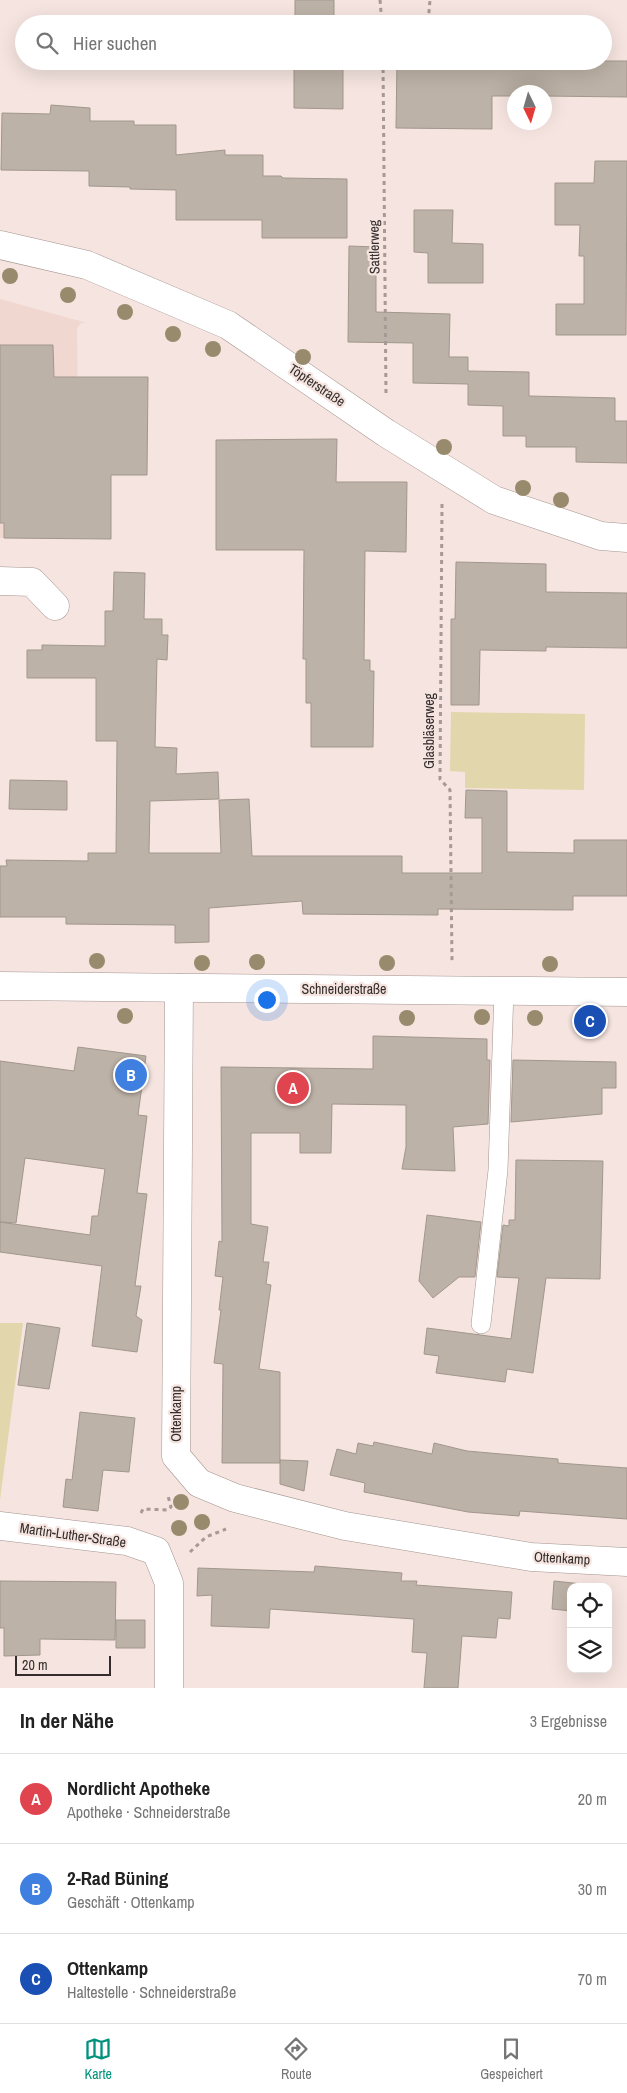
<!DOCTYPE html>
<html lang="de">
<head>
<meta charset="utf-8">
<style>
  body { margin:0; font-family:"Archivo Narrow",sans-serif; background:#f2f2f2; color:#222 }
  .controls { position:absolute; right:15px; bottom:15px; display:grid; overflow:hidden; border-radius:10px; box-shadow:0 5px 20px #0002 }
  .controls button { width:45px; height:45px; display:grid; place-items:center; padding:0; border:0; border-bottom:1px solid #e0e0e0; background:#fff; color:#222; font:25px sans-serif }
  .compass { position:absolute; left:507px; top:85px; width:45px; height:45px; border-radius:50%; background:#fff; box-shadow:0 5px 20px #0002; rotate:175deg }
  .scale { position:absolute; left:15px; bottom:12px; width:96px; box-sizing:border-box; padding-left:5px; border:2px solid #332d2b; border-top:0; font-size:14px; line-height:18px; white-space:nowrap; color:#332d2b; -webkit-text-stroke:4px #f5e4df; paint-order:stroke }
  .you { position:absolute; left:266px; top:999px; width:18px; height:18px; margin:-12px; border:4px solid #fff; border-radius:50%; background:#1a73e8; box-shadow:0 0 0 8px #1a73e833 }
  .badge { display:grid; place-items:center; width:32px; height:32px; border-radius:50%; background:#01927e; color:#fff; font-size:16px; font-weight:700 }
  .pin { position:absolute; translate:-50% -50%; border:2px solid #fff; box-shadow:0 1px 5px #0006 }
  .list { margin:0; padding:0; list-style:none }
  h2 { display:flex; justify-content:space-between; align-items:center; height:65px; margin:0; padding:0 20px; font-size:21px }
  h2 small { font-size:16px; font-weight:400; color:#767676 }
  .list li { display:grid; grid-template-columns:32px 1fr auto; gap:15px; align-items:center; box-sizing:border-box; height:90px; padding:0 20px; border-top:1px solid #e0e0e0 }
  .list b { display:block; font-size:19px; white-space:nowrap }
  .list p { margin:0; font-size:16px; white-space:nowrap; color:#767676 }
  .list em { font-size:16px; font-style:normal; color:#767676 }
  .icon { flex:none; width:28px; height:28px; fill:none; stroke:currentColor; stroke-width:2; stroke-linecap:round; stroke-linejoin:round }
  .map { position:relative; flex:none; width:627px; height:1688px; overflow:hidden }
  .search { position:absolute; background:#fff; box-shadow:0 5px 20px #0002; left:15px; right:15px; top:15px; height:55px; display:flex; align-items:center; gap:12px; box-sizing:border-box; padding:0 18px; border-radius:28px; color:#767676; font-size:19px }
  .sheet { height:335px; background:#fff }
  nav { display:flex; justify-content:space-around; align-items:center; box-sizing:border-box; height:70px; border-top:1px solid #e0e0e0; background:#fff; font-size:14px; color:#767676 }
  nav a { display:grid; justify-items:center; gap:2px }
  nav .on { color:#01927e }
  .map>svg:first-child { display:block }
</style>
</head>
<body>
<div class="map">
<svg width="627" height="1688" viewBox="0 0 627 1688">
  <rect width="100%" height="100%" fill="#f5e4df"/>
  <path fill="#f0d7cf" d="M 0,299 L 87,323 L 81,323 L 77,328 L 78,443 L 14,443 L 14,538 L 0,538 Z"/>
  <path fill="#e2d6ac" d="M 451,712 L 585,714 L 584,790 L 465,788 L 465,772 L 450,771 Z
    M 0,1323 L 23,1323 L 0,1500 Z"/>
  <path fill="#bdb2a7" stroke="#a2978c" d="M 295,0 L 334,0 L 334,24 L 295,24 Z
    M 294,61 L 343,61 L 343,109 L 294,108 Z
    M 397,61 L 627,61 L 627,97 L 544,96 L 544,92 L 514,92 L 514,96 L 492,96 L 492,129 L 396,128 Z
    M 51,105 L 90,108 L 90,121 L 134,121 L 134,125 L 176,125 L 176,155 L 225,150 L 225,155 L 263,155 L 263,176 L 281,176 L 283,178 L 347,179 L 347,238 L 262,238 L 262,220 L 176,220 L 176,190 L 130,189 L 130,187 L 89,186 L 89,171 L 1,170 L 2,113 L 50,114 Z
    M 595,161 L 627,161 L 626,335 L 556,335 L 556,304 L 584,304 L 584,256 L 579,256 L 580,225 L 555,225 L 555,183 L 594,183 Z
    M 414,210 L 453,210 L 452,243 L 483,244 L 483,283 L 428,283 L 428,253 L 414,252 Z
    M 349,246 L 376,247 L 376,312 L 450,314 L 449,357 L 468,357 L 468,371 L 529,372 L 529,396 L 615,398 L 615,421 L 627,421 L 627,463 L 576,462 L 576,447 L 526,447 L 526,436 L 503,436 L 503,406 L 468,405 L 468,384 L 413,383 L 413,343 L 348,342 Z
    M 0,345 L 53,345 L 54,377 L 148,377 L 147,475 L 111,475 L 111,539 L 4,538 L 4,523 L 0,523 Z
    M 337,439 L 336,482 L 407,482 L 406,552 L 365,551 L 364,660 L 370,660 L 370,671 L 374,671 L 373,747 L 311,747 L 311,703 L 306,703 L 306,659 L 303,659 L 304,550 L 216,550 L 216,440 Z
    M 456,562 L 546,564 L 546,592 L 627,593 L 627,648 L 546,647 L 546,651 L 480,650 L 479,705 L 451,705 L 451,619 L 455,619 Z
    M 114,572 L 145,573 L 144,619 L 162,619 L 162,635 L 168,635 L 167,660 L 157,659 L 155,747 L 177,748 L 176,774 L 218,772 L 219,799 L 150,801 L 149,853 L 221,853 L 219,800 L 249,799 L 252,856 L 402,856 L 402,873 L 482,873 L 482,818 L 465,818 L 466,790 L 507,791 L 507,852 L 574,853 L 574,840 L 627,840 L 627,896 L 573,896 L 573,910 L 438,909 L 438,915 L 303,914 L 302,901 L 209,908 L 209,942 L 175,943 L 175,925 L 66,924 L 66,917 L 0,917 L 0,866 L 7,866 L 6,860 L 88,861 L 88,853 L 116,853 L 117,741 L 96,741 L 96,678 L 27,678 L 27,650 L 42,650 L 42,645 L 105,646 L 105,611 L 113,611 Z
    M 10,780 L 67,781 L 67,810 L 9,809 Z
    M 373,1036 L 487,1039 L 487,1060 L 490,1060 L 488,1124 L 453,1127 L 455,1171 L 402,1169 L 406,1147 L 406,1105 L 332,1104 L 331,1153 L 300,1153 L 300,1133 L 251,1133 L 251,1224 L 268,1227 L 263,1262 L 269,1262 L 266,1284 L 271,1285 L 259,1369 L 280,1372 L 280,1463 L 222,1463 L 223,1364 L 214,1363 L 221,1310 L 219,1310 L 223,1277 L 215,1276 L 219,1241 L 222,1242 L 221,1067 L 373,1069 Z
    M 78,1047 L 146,1056 L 138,1115 L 147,1116 L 137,1193 L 147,1194 L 135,1286 L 141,1286 L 136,1316 L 142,1320 L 137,1352 L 92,1346 L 102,1266 L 0,1252 L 0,1222 L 90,1235 L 92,1216 L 98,1216 L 105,1169 L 25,1158 L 16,1223 L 0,1222 L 0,1061 L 74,1071 Z
    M 513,1060 L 616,1062 L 616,1088 L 602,1088 L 602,1114 L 511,1122 Z
    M 516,1160 L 603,1161 L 600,1279 L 546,1278 L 533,1373 L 507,1369 L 505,1382 L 436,1373 L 439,1356 L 424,1354 L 427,1328 L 511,1339 L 519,1278 L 497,1277 L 503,1225 L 509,1226 L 509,1220 L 515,1220 Z
    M 427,1215 L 481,1222 L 475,1277 L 459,1277 L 433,1298 L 419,1281 Z
    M 27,1323 L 60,1328 L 49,1389 L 18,1385 Z
    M 80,1412 L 135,1418 L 129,1472 L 103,1470 L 98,1511 L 63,1507 L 66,1479 L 72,1480 Z
    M 374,1442 L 432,1454 L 434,1443 L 467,1451 L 558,1459 L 558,1463 L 627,1468 L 627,1519 L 520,1511 L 519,1516 L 468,1512 L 364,1492 L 365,1483 L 330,1475 L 337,1449 L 356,1454 L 358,1443 L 373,1446 Z
    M 280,1460 L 308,1461 L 304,1491 L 280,1484 Z
    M 315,1566 L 402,1573 L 401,1581 L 417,1581 L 416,1585 L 512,1592 L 510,1619 L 498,1618 L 496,1638 L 462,1636 L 458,1688 L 424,1688 L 427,1653 L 412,1652 L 414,1619 L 270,1609 L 269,1628 L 211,1626 L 212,1595 L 197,1596 L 198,1568 L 314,1572 Z
    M 0,1581 L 116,1582 L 115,1640 L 40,1639 L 40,1655 L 4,1656 L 4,1628 L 0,1628 Z
    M 554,1581 L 582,1584 L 582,1587 L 571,1587 L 571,1611 L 552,1609 Z
    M 116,1620 L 145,1620 L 145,1648 L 116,1648 Z"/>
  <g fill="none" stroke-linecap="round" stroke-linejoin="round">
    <defs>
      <path id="service" d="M 481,1324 L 498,1170 L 504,990"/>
      <path id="minor" d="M 0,245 L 87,265 L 228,325 L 386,433 L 494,500 L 601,536 L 627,538
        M 0,581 L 32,582 L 55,606
        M 179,988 L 176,1456 L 199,1483 L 235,1498 L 345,1526 L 531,1557 L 627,1562
        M 0,1526 L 127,1541 L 156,1551 L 169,1583 L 169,1688"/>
      <path id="tertiary" d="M 0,986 L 627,992"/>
    </defs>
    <use href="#service" stroke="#a4948f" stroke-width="20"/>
    <use href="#minor" stroke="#a4948f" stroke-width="29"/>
    <use href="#tertiary" stroke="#a4948f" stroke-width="29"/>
    <path stroke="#a69996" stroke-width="3" stroke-dasharray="4 4" stroke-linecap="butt" d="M 380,0 L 382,24
      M 382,23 L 428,23 L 430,0
      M 383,61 L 386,396
      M 442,504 L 440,779 L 450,790 L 452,961
      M 141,1513 L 143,1509 L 168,1510 L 171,1507 L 168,1496
      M 190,1552 L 206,1537 L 226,1529"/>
    <use href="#service" stroke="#fff" stroke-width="19"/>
    <use href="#minor" stroke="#fff" stroke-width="28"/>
    <use href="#tertiary" stroke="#fff" stroke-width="28"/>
  </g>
  <g fill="#988a6c">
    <circle cx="10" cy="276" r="8"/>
    <circle cx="68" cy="295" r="8"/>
    <circle cx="125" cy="312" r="8"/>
    <circle cx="173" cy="334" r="8"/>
    <circle cx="213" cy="349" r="8"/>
    <circle cx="303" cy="357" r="8"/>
    <circle cx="444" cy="447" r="8"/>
    <circle cx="523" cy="488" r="8"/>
    <circle cx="561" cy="500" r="8"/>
    <circle cx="97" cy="961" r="8"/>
    <circle cx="257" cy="962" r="8"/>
    <circle cx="202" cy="963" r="8"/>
    <circle cx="387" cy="963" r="8"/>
    <circle cx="550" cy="964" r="8"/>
    <circle cx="125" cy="1016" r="8"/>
    <circle cx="482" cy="1017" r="8"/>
    <circle cx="407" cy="1018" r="8"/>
    <circle cx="535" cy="1018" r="8"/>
    <circle cx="597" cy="1019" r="8"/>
    <circle cx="181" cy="1502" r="8"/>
    <circle cx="202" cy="1522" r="8"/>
    <circle cx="179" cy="1528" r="8"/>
  </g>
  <g text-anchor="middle" stroke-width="4.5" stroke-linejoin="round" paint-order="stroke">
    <g font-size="14" fill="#332d2b" stroke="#f5e4df">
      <text transform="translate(374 247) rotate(-91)" y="5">Sattlerweg</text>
      <text transform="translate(317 385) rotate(34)" y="5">Töpferstraße</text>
      <text transform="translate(429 731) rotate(-90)" y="5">Glasbläserweg</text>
      <text x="344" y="994">Schneiderstraße</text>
      <text transform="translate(176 1414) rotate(-90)" y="5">Ottenkamp</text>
      <text transform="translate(73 1535) rotate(8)" y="5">Martin-Luther-Straße</text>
      <text transform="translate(562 1558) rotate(3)" y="5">Ottenkamp</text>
    </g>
  </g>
</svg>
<div class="controls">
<button><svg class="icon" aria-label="locate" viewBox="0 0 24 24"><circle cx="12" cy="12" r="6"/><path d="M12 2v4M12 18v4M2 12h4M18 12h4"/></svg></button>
<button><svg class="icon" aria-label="layers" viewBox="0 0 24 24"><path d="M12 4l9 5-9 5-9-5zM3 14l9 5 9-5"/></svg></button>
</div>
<svg class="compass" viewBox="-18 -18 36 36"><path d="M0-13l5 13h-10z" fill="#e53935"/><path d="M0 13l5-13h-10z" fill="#767676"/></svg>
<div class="scale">20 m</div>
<div class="you"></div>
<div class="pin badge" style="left:293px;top:1088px;background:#e0444e">A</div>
<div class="pin badge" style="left:131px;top:1075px;background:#3f7fe0">B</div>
<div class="pin badge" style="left:590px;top:1021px;background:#1a4fb4">C</div>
<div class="search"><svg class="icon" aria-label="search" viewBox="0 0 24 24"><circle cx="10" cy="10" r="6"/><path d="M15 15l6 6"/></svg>Hier suchen</div>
</div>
<section class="sheet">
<h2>In der Nähe<small>3 Ergebnisse</small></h2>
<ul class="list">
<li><span class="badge" style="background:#e0444e">A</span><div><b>Nordlicht Apotheke</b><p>Apotheke · Schneiderstraße</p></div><em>20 m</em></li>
<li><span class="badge" style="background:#3f7fe0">B</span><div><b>2-Rad Büning</b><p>Geschäft · Ottenkamp</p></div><em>30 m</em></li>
<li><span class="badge" style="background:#1a4fb4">C</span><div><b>Ottenkamp</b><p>Haltestelle · Schneiderstraße</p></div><em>70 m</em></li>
</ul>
</section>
<nav>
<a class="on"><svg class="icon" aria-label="map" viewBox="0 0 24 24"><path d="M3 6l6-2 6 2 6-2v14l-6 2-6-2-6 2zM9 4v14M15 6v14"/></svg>Karte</a>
<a><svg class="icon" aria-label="directions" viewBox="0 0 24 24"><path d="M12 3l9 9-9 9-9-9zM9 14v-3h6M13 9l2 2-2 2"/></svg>Route</a>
<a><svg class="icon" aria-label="saved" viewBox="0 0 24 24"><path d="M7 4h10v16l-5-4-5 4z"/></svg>Gespeichert</a>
</nav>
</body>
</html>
